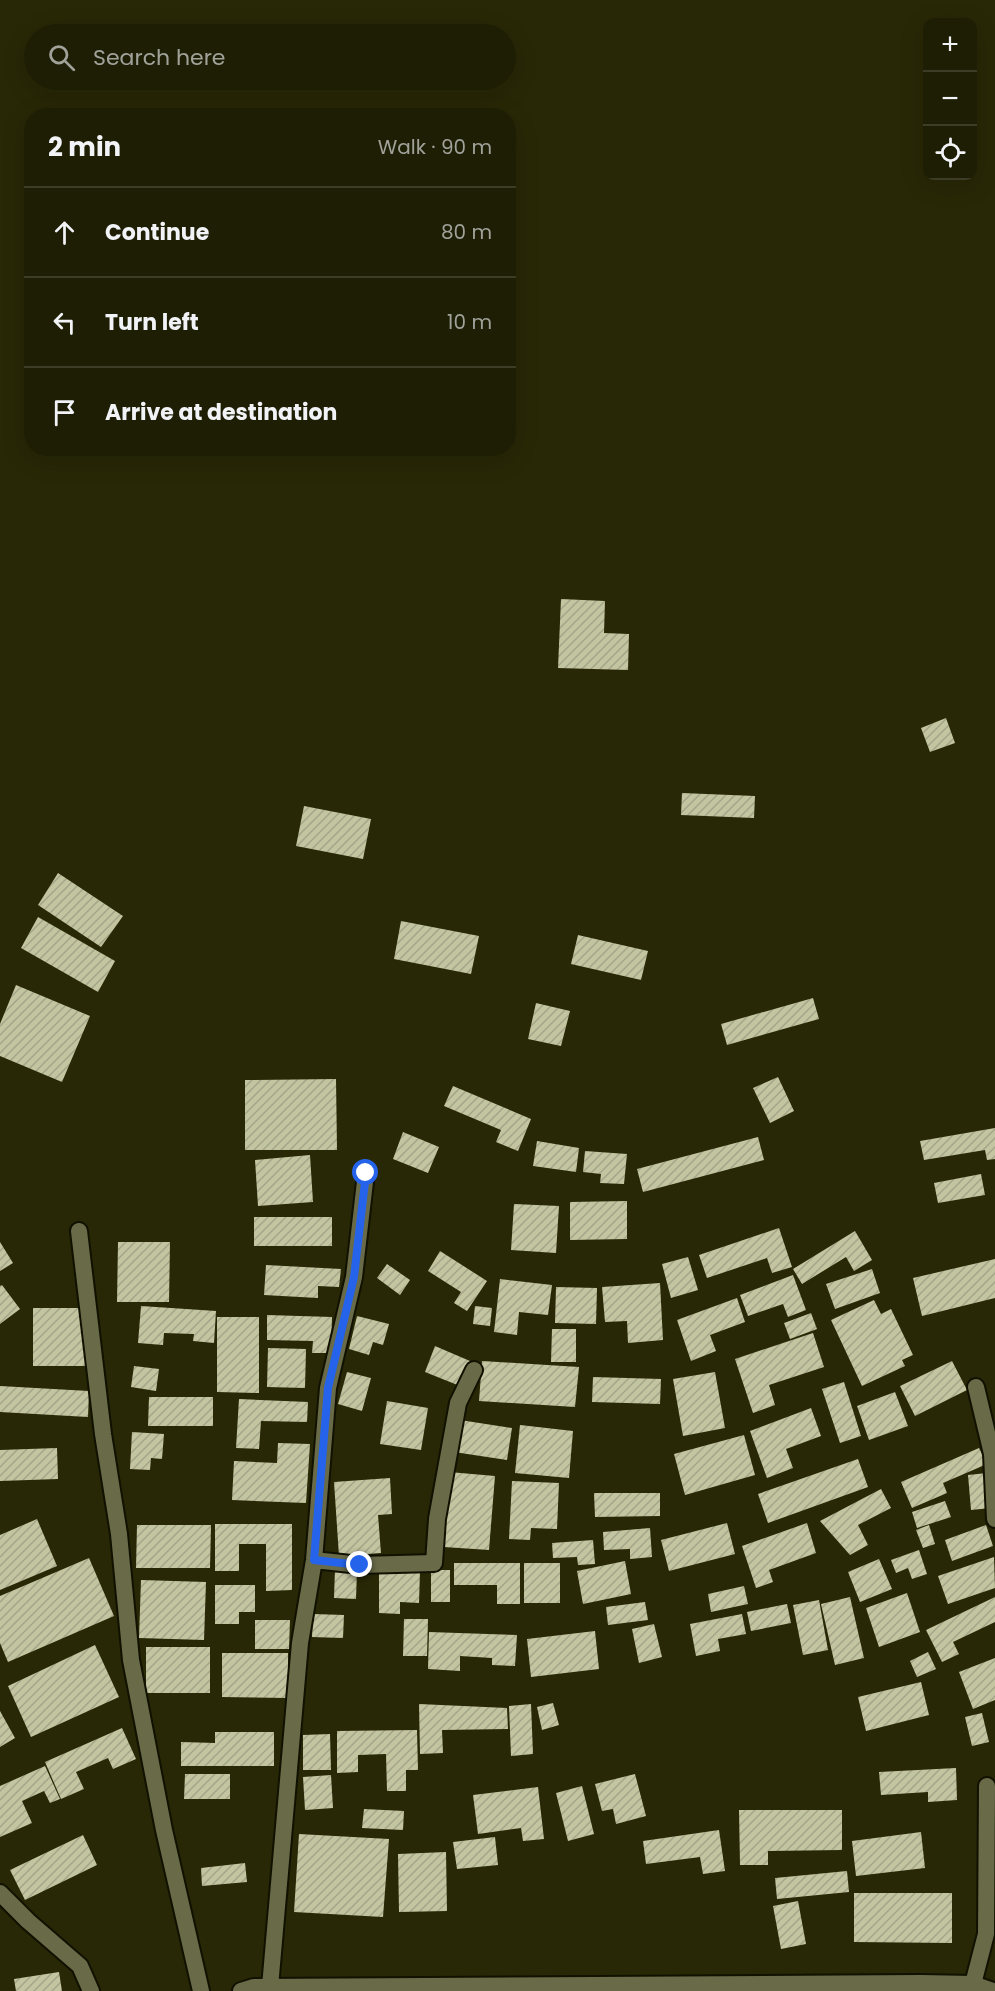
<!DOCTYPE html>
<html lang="en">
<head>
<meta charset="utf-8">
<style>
  body { margin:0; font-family:Poppins,sans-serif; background:#2b2b13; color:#f1f3f6 }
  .controls { position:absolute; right:18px; top:18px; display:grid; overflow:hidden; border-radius:12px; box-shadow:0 6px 24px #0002 }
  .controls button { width:54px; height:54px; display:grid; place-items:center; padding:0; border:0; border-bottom:2px solid #3c3c27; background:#1e1e05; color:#f1f3f6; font:30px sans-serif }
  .stop { position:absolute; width:18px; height:18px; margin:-14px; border:4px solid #2563eb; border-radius:50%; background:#fff }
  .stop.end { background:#2563eb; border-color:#fff; box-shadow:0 2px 6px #0008 }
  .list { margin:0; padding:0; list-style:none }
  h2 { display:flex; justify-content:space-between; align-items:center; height:78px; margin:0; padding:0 24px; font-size:26px }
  h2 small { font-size:20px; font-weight:400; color:#a1a29a }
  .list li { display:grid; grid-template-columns:39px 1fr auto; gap:18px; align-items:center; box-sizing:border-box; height:90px; padding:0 24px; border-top:2px solid #3c3c27 }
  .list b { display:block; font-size:22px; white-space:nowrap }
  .list em { font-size:20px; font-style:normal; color:#a1a29a }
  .icon { flex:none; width:33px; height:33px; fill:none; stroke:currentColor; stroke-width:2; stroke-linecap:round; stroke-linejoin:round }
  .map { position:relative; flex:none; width:995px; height:1991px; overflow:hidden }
  .search { position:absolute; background:#1e1e05; box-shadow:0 6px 24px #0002; left:24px; top:24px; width:492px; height:66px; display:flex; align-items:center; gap:15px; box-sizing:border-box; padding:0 21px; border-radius:33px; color:#a1a29a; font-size:22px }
  .panel { position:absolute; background:#1e1e05; box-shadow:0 6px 24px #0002; left:24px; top:108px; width:492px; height:348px; border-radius:24px }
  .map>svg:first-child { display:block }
</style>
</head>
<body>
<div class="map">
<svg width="995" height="1991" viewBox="0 0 995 1991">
  <defs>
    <pattern id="building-hatch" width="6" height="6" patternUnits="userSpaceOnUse" patternTransform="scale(1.5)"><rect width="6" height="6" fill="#c3c5a0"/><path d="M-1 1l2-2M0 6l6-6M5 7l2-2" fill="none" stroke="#a3a588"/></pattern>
  </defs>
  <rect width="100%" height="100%" fill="#282807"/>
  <path fill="url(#building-hatch)" d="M 561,599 L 605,601 L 604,633 L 629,634 L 628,670 L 558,668 Z
    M 946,718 L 955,743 L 930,752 L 921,728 Z
    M 682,793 L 755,796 L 754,818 L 681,815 Z
    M 304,806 L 371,819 L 363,859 L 296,846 Z
    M 58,873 L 123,916 L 101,947 L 38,905 Z
    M 38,917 L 115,961 L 98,992 L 21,948 Z
    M 401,921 L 479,936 L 471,974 L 394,959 Z
    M 578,935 L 648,951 L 641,980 L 571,964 Z
    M 16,985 L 90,1016 L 62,1082 L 0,1056 L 0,1024 Z
    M 813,998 L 819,1019 L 727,1045 L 721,1024 Z
    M 536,1003 L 570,1011 L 561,1046 L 528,1039 Z
    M 778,1077 L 794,1111 L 770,1123 L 753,1088 Z
    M 336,1079 L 337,1150 L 245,1150 L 245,1080 Z
    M 453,1086 L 531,1119 L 518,1151 L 496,1142 L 501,1130 L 444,1106 Z
    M 995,1128 L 995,1159 L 987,1160 L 985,1150 L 924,1160 L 920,1141 Z
    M 403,1132 L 439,1147 L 428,1173 L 393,1159 Z
    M 758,1137 L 764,1160 L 643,1192 L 637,1169 Z
    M 537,1141 L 579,1148 L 576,1172 L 533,1166 Z
    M 585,1151 L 627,1154 L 624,1184 L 600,1183 L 601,1174 L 583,1172 Z
    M 310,1155 L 313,1202 L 258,1206 L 255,1160 Z
    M 981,1174 L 985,1195 L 938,1203 L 934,1183 Z
    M 627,1201 L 627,1239 L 570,1240 L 570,1202 Z
    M 514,1204 L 559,1206 L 556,1253 L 511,1250 Z
    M 254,1217 L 332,1217 L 332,1246 L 254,1246 Z
    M 779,1228 L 792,1267 L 772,1273 L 767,1258 L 707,1278 L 699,1255 Z
    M 855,1231 L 872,1260 L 854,1271 L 846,1257 L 802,1284 L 793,1269 Z
    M 0,1242 L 13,1263 L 0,1271 Z
    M 118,1242 L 170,1242 L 169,1302 L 117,1302 Z
    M 440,1251 L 487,1281 L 467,1311 L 454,1303 L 461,1292 L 428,1271 Z
    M 688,1257 L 698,1290 L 671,1298 L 662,1264 Z
    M 995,1259 L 995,1298 L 922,1316 L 913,1278 Z
    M 387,1264 L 410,1280 L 400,1295 L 377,1278 Z
    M 266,1265 L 341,1269 L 339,1287 L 318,1286 L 318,1298 L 264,1295 Z
    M 872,1269 L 880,1293 L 835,1309 L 826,1284 Z
    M 793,1275 L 806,1310 L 788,1317 L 783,1304 L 748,1316 L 740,1295 Z
    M 500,1279 L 552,1285 L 548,1315 L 519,1312 L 517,1335 L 494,1332 Z
    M 660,1283 L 663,1340 L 628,1343 L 627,1321 L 605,1322 L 602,1287 Z
    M 2,1285 L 20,1309 L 0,1324 L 0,1286 Z
    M 556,1287 L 597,1288 L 596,1324 L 555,1323 Z
    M 737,1298 L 745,1322 L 710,1335 L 716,1351 L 691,1361 L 677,1320 Z
    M 874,1300 L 881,1314 L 891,1309 L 913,1355 L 902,1360 L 905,1366 L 862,1386 L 831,1320 Z
    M 141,1306 L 216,1311 L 214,1343 L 193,1341 L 194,1334 L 164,1333 L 163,1345 L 138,1343 Z
    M 475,1306 L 492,1308 L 490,1326 L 473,1324 Z
    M 33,1308 L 86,1308 L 85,1366 L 33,1366 Z
    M 811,1313 L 817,1329 L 790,1339 L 784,1323 Z
    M 267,1315 L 332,1317 L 331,1353 L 312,1353 L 313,1341 L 267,1340 Z
    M 357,1316 L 389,1324 L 383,1345 L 373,1342 L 369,1355 L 349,1349 Z
    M 217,1317 L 259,1317 L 259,1393 L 217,1392 Z
    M 552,1329 L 576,1329 L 576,1362 L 551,1362 Z
    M 813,1333 L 824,1367 L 769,1385 L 775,1405 L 753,1413 L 735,1359 Z
    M 435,1346 L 470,1361 L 460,1386 L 425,1372 Z
    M 268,1348 L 306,1349 L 305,1388 L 267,1387 Z
    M 482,1361 L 579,1367 L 575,1407 L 479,1401 Z
    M 952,1361 L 967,1390 L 915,1416 L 900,1386 Z
    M 134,1366 L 159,1369 L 156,1391 L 131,1387 Z
    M 347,1372 L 371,1378 L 362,1411 L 338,1404 Z
    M 715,1372 L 725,1428 L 683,1436 L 673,1379 Z
    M 593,1377 L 661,1379 L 660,1404 L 592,1402 Z
    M 844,1382 L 861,1436 L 840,1443 L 822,1389 Z
    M 0,1386 L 89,1391 L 88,1417 L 0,1412 Z
    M 895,1392 L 908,1426 L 869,1440 L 857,1406 Z
    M 149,1397 L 213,1397 L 213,1426 L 148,1426 Z
    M 239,1399 L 308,1402 L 307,1422 L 261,1421 L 259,1449 L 236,1448 Z
    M 387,1401 L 428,1408 L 421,1450 L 380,1444 Z
    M 811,1408 L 821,1436 L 786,1449 L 793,1468 L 767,1478 L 750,1431 Z
    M 460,1420 L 512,1428 L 507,1460 L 454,1452 Z
    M 520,1425 L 573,1431 L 569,1478 L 515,1473 Z
    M 132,1432 L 164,1434 L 162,1459 L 151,1458 L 150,1470 L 130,1469 Z
    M 744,1435 L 755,1475 L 685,1495 L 674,1454 Z
    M 278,1443 L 310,1444 L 306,1503 L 232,1500 L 234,1461 L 277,1463 Z
    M 57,1448 L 58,1479 L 0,1481 L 0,1450 Z
    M 979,1448 L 987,1464 L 943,1483 L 947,1493 L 912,1508 L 901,1482 Z
    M 858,1459 L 868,1487 L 768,1523 L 758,1494 Z
    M 449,1472 L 495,1476 L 489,1550 L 444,1547 Z
    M 987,1473 L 991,1508 L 971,1510 L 968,1475 Z
    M 390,1478 L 392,1514 L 378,1515 L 381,1553 L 339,1556 L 334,1482 Z
    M 512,1481 L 559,1483 L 557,1529 L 531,1528 L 530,1540 L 509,1539 Z
    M 881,1489 L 891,1508 L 858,1525 L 868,1545 L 850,1555 L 820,1521 Z
    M 594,1493 L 660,1493 L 660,1516 L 595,1517 Z
    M 945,1501 L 951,1517 L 917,1528 L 912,1512 Z
    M 37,1519 L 57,1566 L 0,1590 L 0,1535 Z
    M 727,1523 L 735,1554 L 669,1571 L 661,1540 Z
    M 807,1523 L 816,1553 L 769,1570 L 773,1582 L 756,1588 L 742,1546 Z
    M 215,1524 L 292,1524 L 292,1590 L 266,1591 L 266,1544 L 239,1544 L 239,1571 L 215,1571 Z
    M 137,1525 L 211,1525 L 210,1568 L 136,1568 Z
    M 929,1525 L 935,1544 L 923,1548 L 916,1530 Z
    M 986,1525 L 993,1546 L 952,1561 L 945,1540 Z
    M 650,1528 L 652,1557 L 630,1559 L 630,1549 L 604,1550 L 603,1532 Z
    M 593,1540 L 595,1564 L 578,1565 L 577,1557 L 553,1558 L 552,1543 Z
    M 919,1550 L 927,1574 L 912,1579 L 908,1568 L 896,1573 L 891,1560 Z
    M 994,1557 L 995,1588 L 948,1604 L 938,1576 Z
    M 89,1558 L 114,1616 L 8,1662 L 0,1643 L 0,1596 Z
    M 879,1559 L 892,1589 L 860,1602 L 848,1572 Z
    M 625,1561 L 631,1594 L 583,1604 L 577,1571 Z
    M 454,1563 L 520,1563 L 520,1604 L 497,1604 L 497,1585 L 454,1585 Z
    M 524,1563 L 560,1563 L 560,1603 L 524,1603 Z
    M 335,1569 L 357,1570 L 356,1599 L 334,1598 Z
    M 431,1570 L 450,1570 L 450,1602 L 431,1602 Z
    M 379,1571 L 420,1571 L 419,1603 L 400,1602 L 400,1614 L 379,1613 Z
    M 141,1580 L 206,1582 L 204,1640 L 139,1638 Z
    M 215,1585 L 255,1585 L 255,1612 L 239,1612 L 239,1624 L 215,1624 Z
    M 744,1586 L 748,1604 L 711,1612 L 708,1594 Z
    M 907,1593 L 920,1632 L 879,1647 L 866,1608 Z
    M 850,1597 L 864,1658 L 835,1665 L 821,1604 Z
    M 995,1597 L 995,1622 L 953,1642 L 959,1654 L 942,1662 L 926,1630 Z
    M 819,1600 L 828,1650 L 803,1655 L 793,1605 Z
    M 645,1602 L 648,1620 L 608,1625 L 606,1607 Z
    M 787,1604 L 791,1623 L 751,1631 L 747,1612 Z
    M 313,1614 L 344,1615 L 343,1638 L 312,1637 Z
    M 742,1614 L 746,1634 L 718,1639 L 720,1651 L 696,1656 L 690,1624 Z
    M 404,1619 L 428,1619 L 427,1656 L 403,1656 Z
    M 255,1620 L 290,1620 L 289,1649 L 255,1649 Z
    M 654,1624 L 662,1657 L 639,1663 L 632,1629 Z
    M 595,1631 L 599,1669 L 531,1677 L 527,1639 Z
    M 429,1632 L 517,1635 L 515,1666 L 492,1665 L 492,1658 L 460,1656 L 460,1671 L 428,1669 Z
    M 95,1645 L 119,1697 L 31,1737 L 8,1686 Z
    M 146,1647 L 210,1647 L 210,1693 L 146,1693 Z
    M 928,1652 L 936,1669 L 917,1677 L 910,1661 Z
    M 222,1653 L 288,1653 L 288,1698 L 222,1697 Z
    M 995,1658 L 995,1700 L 973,1709 L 959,1672 Z
    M 921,1682 L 929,1715 L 866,1731 L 858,1697 Z
    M 553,1703 L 559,1725 L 542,1730 L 537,1707 Z
    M 419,1704 L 507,1708 L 508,1729 L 442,1730 L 443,1753 L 420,1754 Z
    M 531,1704 L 533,1754 L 511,1756 L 509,1706 Z
    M 0,1711 L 15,1738 L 0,1747 Z
    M 982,1713 L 989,1742 L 972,1746 L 965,1717 Z
    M 122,1728 L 136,1759 L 113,1769 L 108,1758 L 76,1772 L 84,1789 L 61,1799 L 45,1762 Z
    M 417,1730 L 418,1770 L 406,1770 L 406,1791 L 387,1791 L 386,1754 L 358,1755 L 358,1772 L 337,1773 L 337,1731 Z
    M 215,1732 L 274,1732 L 274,1766 L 181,1766 L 181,1742 L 215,1743 Z
    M 330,1734 L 331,1770 L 303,1770 L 303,1735 Z
    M 45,1766 L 60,1799 L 50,1803 L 44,1791 L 22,1801 L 32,1823 L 0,1837 L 0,1786 Z
    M 956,1768 L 957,1800 L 928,1802 L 928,1792 L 881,1795 L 879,1772 Z
    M 185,1774 L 230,1774 L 230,1799 L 184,1799 Z
    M 635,1774 L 646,1816 L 616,1824 L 613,1809 L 602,1811 L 595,1784 Z
    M 331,1775 L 333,1808 L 305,1810 L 303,1777 Z
    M 582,1786 L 594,1834 L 568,1841 L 556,1793 Z
    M 538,1787 L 544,1839 L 523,1841 L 521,1828 L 478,1834 L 473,1795 Z
    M 364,1809 L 404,1811 L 403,1830 L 362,1828 Z
    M 739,1810 L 842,1810 L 842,1850 L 768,1851 L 768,1865 L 740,1865 Z
    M 719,1830 L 725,1871 L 703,1874 L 700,1857 L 646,1864 L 643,1841 Z
    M 921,1832 L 925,1868 L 856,1876 L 852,1841 Z
    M 299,1834 L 389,1839 L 383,1917 L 294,1912 Z
    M 83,1835 L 97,1865 L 25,1900 L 10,1870 Z
    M 495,1837 L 498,1865 L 457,1869 L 453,1842 Z
    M 446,1852 L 447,1911 L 399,1912 L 398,1854 Z
    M 245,1863 L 247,1882 L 202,1886 L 201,1868 Z
    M 847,1871 L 849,1892 L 777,1899 L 775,1878 Z
    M 854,1893 L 952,1893 L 952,1943 L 854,1942 Z
    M 798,1901 L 806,1944 L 781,1949 L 773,1906 Z
    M 59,1972 L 62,1991 L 16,1991 L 14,1979 Z"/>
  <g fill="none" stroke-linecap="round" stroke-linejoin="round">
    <defs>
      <path id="minor" d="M 79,1231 L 103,1434 L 119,1534 L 131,1660 L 164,1830 L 201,1991
        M 976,1387 L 992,1454 L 995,1519
        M 314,1560 L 360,1565 L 434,1563 L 437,1519 L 458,1403 L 474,1370
        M 0,1893 L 28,1921 L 80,1966 L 91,1991
        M 973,1984 L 986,1934 L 987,1786
        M 270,1987 L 300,1643 L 314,1560 L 328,1388 L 354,1277 L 366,1173
        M 241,1991 L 254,1987 L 921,1983 L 973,1984 L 993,1991"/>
    </defs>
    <use href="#minor" stroke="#110" stroke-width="20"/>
    <use href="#minor" stroke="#686a48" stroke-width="16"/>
  </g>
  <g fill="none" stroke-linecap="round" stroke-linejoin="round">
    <path stroke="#2563eb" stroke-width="8" d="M 360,1565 L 314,1560 L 328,1388 L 354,1277 L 366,1173"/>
  </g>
</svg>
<div class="controls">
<button>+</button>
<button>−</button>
<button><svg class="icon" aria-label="locate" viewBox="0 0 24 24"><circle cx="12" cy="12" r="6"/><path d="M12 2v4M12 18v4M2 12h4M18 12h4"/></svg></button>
</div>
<div class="stop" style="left:366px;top:1173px"></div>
<div class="stop end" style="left:360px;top:1565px"></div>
<div class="search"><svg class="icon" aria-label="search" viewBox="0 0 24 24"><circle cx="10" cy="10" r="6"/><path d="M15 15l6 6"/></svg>Search here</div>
<section class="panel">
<h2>2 min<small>Walk · 90 m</small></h2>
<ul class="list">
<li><svg class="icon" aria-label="ahead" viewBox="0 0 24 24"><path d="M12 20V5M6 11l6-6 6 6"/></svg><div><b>Continue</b></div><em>80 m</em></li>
<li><svg class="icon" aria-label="left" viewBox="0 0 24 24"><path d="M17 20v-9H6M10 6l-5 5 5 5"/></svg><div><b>Turn left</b></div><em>10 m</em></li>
<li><svg class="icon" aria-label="arrive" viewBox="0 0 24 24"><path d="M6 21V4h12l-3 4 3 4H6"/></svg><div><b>Arrive at destination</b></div></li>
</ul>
</section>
</div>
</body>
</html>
